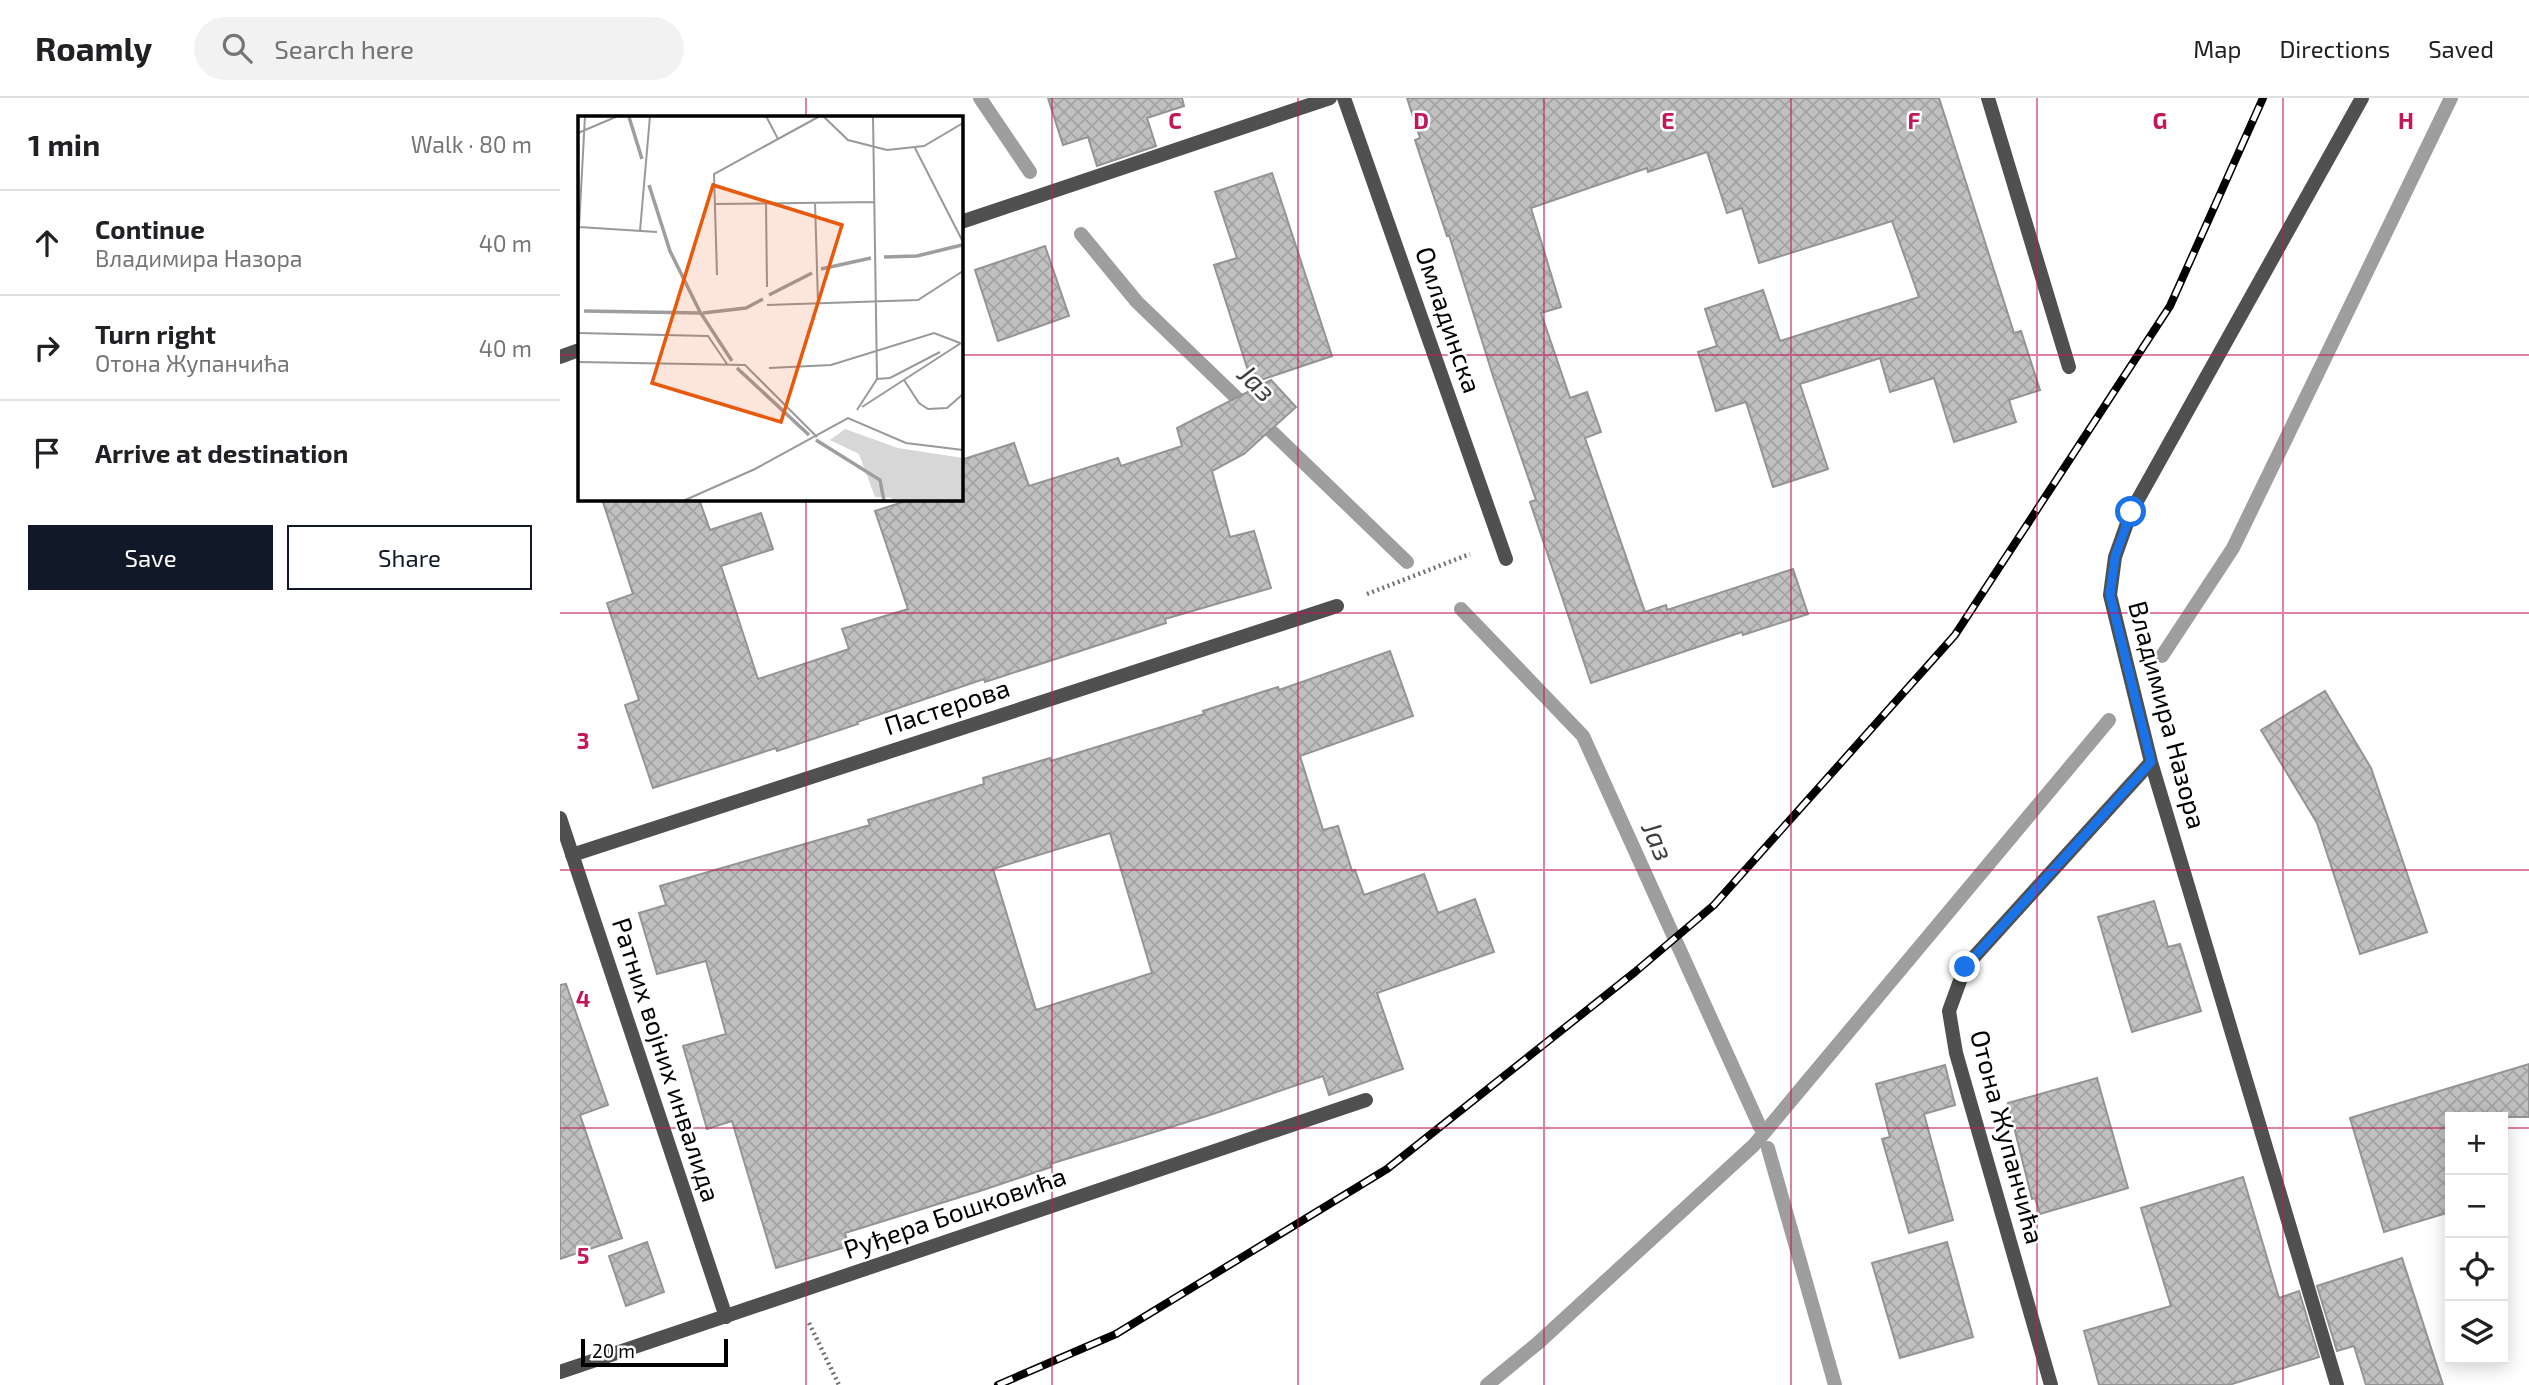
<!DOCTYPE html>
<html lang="en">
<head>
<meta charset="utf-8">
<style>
  body { margin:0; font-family:"Exo 2",sans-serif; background:#f2f2f2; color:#202124 }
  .controls { position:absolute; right:21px; bottom:21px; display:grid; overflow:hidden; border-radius:0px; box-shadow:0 4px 18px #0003 }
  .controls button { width:63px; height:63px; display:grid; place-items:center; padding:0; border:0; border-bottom:2px solid #e0e0e0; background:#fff; color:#202124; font:35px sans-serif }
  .scale { position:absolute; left:21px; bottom:18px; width:147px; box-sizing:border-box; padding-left:7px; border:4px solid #000; border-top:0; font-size:19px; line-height:24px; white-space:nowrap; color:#000; -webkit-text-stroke:5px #fff; paint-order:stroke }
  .stop { position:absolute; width:21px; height:21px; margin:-16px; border:5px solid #1a73e8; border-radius:50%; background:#fff }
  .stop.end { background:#1a73e8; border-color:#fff; box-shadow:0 2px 7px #0008 }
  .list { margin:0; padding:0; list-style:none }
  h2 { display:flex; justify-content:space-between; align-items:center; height:91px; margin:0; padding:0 28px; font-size:30px }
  h2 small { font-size:23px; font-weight:400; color:#757577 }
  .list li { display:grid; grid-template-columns:46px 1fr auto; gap:21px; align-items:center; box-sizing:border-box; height:105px; padding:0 28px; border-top:2px solid #e0e0e0 }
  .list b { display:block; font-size:26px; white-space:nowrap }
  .list p { margin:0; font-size:23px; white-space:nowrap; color:#757577 }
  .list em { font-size:23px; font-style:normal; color:#757577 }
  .actions { display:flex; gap:14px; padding:21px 28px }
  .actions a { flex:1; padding:16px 0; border:2px solid #111827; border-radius:0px; text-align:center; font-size:24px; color:#111827 }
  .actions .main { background:#111827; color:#fff }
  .icon { flex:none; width:38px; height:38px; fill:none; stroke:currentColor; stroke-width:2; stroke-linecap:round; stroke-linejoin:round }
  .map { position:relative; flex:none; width:1969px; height:1287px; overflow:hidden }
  header { display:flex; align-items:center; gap:42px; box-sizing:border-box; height:98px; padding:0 35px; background:#fff; border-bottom:2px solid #e0e0e0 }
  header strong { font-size:33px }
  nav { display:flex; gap:38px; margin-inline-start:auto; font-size:24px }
  .search { width:490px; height:63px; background:#f2f2f2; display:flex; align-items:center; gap:18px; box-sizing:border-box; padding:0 24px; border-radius:38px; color:#757577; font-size:26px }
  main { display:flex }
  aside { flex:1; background:#fff }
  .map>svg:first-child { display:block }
</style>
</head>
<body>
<header>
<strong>Roamly</strong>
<div class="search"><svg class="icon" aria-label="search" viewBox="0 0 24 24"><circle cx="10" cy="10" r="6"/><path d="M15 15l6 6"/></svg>Search here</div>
<nav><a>Map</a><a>Directions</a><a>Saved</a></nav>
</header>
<main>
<aside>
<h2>1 min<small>Walk · 80 m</small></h2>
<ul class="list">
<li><svg class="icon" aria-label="ahead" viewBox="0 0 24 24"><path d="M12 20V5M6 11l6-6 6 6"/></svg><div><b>Continue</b><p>Владимира Назора</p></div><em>40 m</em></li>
<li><svg class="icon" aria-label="right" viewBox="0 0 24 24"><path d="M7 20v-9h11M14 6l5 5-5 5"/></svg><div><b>Turn right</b><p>Отона Жупанчића</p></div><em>40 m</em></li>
<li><svg class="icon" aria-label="arrive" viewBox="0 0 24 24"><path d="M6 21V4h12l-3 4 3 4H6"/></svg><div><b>Arrive at destination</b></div></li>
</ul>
<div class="actions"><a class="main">Save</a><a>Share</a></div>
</aside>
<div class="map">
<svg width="1969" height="1287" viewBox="0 0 1969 1287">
  <defs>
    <pattern id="building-cross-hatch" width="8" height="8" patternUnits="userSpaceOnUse" patternTransform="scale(1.75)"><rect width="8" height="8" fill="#c0c0c0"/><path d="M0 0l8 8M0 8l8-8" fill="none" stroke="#a3a3a3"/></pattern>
  </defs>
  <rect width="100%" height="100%" fill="#fff"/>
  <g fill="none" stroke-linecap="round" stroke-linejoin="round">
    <path stroke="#9e9e9e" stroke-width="14" d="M 420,0 L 470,74
      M 521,136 L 577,204 L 847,464
      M 901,511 L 1023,638 L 1200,1029
      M 1602,558 L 1673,450 L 1891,0
      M 1208,1050 L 1275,1287
      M 927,1287 L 978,1245 L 1194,1047 L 1549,622"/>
  </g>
  <path fill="url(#building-cross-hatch)" stroke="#949494" stroke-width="2" fill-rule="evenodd" d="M 488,0 L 622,0 L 624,8 L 587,20 L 596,48 L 537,68 L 528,39 L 503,47 Z
    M 847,0 L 1379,0 L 1454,235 L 1461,233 L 1480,292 L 1449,302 L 1456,324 L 1394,344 L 1374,280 L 1330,294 L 1320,260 L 1240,286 L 1268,371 L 1213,389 L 1186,304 L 1156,313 L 1138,254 L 1157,248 L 1145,211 L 1203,192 L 1220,243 L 1359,199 L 1332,123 L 1199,165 L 1182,110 L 1167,115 L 1147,54 L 1088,74 L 1087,70 L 971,110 L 1001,209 L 981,215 L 1010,300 L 1027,294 L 1041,334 L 1025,340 L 1085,514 L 1106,507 L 1107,512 L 1233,471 L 1248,516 L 1183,537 L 1182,534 L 1031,585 L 970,404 L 976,402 L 933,278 L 889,137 L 887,138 L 855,42 L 860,40 Z
    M 712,75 L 772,258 L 692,285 L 654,167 L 677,160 L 655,94 Z
    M 485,148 L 509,218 L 438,243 L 415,172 Z
    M 711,282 L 736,309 L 684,356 L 652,373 L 670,439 L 694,433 L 711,490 L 605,521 L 606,525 L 425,584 L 424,581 L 297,624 L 298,626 L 217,653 L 216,650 L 93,690 L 65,607 L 79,602 L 47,505 L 73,496 L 42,401 L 139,401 L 150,432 L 201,415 L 213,451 L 161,468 L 198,581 L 289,551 L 282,531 L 348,511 L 315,413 L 352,401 L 401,401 L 401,362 L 454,345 L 469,388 L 558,360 L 561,368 L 622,348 L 617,330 Z
    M 830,553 L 853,618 L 740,658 L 763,732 L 778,728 L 792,773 L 795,772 L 804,797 L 864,776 L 878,815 L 915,801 L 934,854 L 817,895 L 843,971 L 769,997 L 763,978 L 650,1017 L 490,1066 L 491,1069 L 423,1092 L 285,1135 L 289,1148 L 216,1170 L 172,1023 L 147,1031 L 123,948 L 166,936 L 146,863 L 97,876 L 79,815 L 106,807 L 100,788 L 310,727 L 308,722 L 424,686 L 423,680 L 490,660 L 491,663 L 644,616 L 643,613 L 718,589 L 719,592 ZM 550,735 L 592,875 L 476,912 L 433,771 Z
    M 1765,593 L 1811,670 L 1867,834 L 1800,856 L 1757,725 L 1701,632 Z
    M 1594,803 L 1608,849 L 1620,846 L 1641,913 L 1572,934 L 1538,819 Z
    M 6,886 L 48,1007 L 20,1017 L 62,1140 L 0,1161 L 0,887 Z
    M 1969,966 L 1969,1019 L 1890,1019 L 1890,1114 L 1824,1134 L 1790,1020 Z
    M 1385,967 L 1395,1007 L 1364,1016 L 1393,1122 L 1349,1135 L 1322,1041 L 1330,1039 L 1316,986 Z
    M 1537,980 L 1568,1090 L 1480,1116 L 1475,1100 L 1472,1101 L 1448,1005 Z
    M 1683,1079 L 1719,1200 L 1739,1193 L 1759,1259 L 1669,1287 L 1539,1287 L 1524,1233 L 1611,1208 L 1581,1110 Z
    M 87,1144 L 104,1194 L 66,1208 L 49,1158 Z
    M 1387,1144 L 1413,1239 L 1340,1260 L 1312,1165 Z
    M 1842,1160 L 1883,1287 L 1806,1287 L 1794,1248 L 1777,1253 L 1757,1188 Z"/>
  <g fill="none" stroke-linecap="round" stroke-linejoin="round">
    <path stroke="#727272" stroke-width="4.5" stroke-dasharray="2 3.5" stroke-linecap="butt" d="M 807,496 L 910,456
      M 249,1225 L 279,1287"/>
    <path stroke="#505050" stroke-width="14" d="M 784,0 L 946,461
      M 1428,0 L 1509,269
      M 401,124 L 770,0
      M 0,259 L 19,252
      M 0,720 L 166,1219
      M 12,757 L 777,508
      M 0,1274 L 806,1002
      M 1491,1287 L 1396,955 L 1389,913 L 1405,869 L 1591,664
      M 1777,1287 L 1591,664 L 1550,497 L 1555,459 L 1571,414 L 1802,0"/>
    <defs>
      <path id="rail" d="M 438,1287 L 556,1236 L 827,1071 L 1075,874 L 1154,807 L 1395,537 L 1610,208 L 1703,0"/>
    </defs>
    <use href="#rail" stroke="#000" stroke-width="8"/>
    <use href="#rail" stroke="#fff" stroke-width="5" stroke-dasharray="16" stroke-linecap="butt"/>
  </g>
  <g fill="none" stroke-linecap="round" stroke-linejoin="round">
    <path stroke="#1a73e8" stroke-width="9" d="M 1405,869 L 1591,664 L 1550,497 L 1555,459 L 1571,414"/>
  </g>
  <path fill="none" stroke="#c2185b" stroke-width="2" stroke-opacity="0.55" d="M 246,0 L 246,19M 492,0 L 492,1287M 738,0 L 738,1287M 984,0 L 984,1287M 1231,0 L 1231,1287M 1477,0 L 1477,1287M 1723,0 L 1723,1287M 0,257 L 19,257M 401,257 L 1969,257M 246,401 L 246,1287M 0,515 L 1969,515M 0,772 L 1969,772M 0,1030 L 1890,1030M 1943,1030 L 1969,1030"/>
  <g text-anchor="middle" stroke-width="5" stroke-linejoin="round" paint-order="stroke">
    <g font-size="26" fill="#000" stroke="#fff">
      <text transform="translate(888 222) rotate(71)" y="9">Омладинска</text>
      <text transform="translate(387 609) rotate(-18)" y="9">Пастерова</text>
      <text transform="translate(1607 617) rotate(75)" y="9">Владимира Назора</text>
      <text transform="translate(106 962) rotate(72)" y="9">Ратних војних инвалида</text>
      <text transform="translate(1447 1039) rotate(75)" y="9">Отона Жупанчића</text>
      <text transform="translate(395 1115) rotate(-19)" y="9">Руђера Бошковића</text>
    </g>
    <g font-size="28" font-style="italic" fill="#3f3f3f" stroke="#fff">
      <text transform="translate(697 285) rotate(44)" y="10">Јаз</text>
      <text transform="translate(1098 743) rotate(66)" y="10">Јаз</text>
    </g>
  </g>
  <g transform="translate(18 18)">
    <rect width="385" height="385" fill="#fff"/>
    <path d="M 267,313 L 320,332 L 385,342 L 385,385 L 297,381 L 281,338 L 252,324 Z" fill="#d7d7d7"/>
    <path d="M 323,351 L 385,355 L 385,385 L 313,385 Z" fill="#d7d7d7"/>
    <path fill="none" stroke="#9e9e9e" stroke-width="3.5" d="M 51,1 L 64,43M 71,69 L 92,135 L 122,196 L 154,245M 306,141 L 339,140 L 384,129M 243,153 L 293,142M 191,179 L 234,157M 6,195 L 122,197M 125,197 L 168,192 L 185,183M 159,252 L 231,319M 238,324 L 302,364 L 306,385"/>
    <path fill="none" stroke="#999" stroke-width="2" d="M 188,0 L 200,23M 245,0 L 270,24 L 309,34 L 346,30 L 385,7M 0,17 L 40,0M 337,32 L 385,126M 237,86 L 240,187M 188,87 L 189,171M 137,88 L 297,86M 1,111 L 79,116M 62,115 L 72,0M 0,130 L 7,0M 139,159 L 136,58 L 242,0M 189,189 L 340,184 L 385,155M 0,217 L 130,220 L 149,248M 0,246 L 167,249 L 239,321M 191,252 L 253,249 L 356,217 L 382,227M 299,263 L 312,262 L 362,236M 326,264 L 341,287 L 350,293 L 369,292 L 385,278M 284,291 L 383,227M 279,294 L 299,263 L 295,0M 105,385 L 177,353 L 270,302 L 328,327 L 385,334"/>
    <path fill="#e8590c" fill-opacity="0.15" stroke="#e8590c" stroke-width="3.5" d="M 135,69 L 264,109 L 203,306 L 74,267 Z"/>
    <rect width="385" height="385" fill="none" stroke="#000" stroke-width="3.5"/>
  </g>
  <g font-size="23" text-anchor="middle" font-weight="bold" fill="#c2185b" stroke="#fff" stroke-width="5" stroke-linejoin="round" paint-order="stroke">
    <text x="615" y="31">C</text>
    <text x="861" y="31">D</text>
    <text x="1108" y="31">E</text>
    <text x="1354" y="31">F</text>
    <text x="1600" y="31">G</text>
    <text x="1846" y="31">H</text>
    <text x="23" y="651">3</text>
    <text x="23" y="909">4</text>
    <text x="23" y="1166">5</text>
  </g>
</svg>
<div class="controls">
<button>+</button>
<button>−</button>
<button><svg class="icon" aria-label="locate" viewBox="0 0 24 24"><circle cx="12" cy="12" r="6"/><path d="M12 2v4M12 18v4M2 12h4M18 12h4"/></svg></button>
<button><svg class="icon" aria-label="layers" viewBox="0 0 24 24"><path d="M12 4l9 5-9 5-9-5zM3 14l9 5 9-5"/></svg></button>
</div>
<div class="scale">20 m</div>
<div class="stop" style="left:1571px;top:414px"></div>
<div class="stop end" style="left:1405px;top:869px"></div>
</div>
</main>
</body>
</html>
